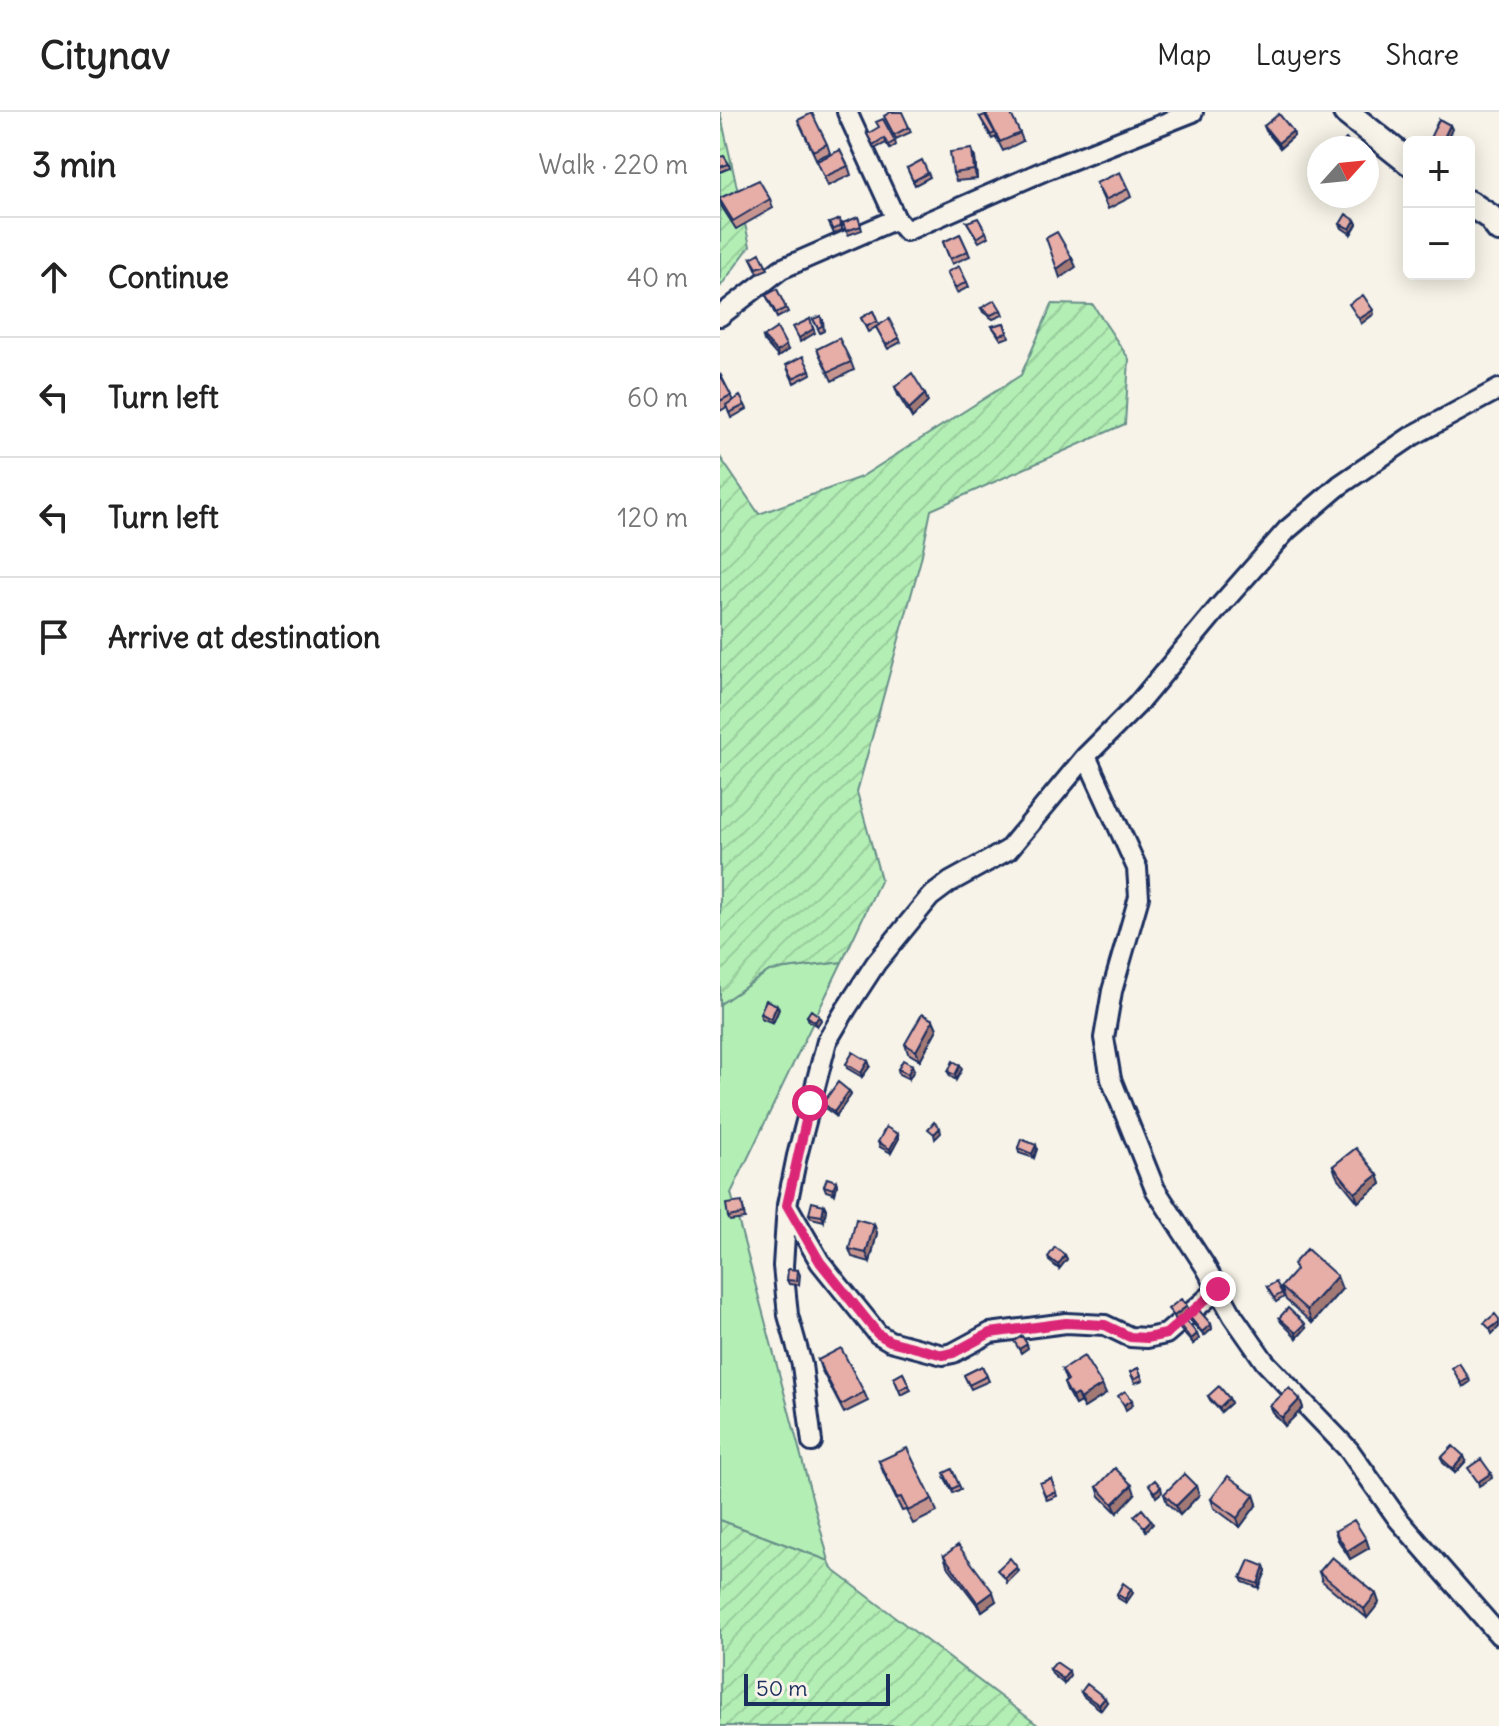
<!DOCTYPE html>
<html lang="en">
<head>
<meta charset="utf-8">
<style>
  body { margin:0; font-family:Delius,sans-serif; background:#f2f2f2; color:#222 }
  .controls { position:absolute; right:24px; top:24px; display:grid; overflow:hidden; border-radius:12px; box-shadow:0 4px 20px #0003 }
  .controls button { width:72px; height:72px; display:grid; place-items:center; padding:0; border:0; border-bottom:2px solid #e0e0e0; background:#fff; color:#222; font:40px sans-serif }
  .compass { position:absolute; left:587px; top:24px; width:72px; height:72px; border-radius:50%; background:#fff; box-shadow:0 4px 20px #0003; rotate:63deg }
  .scale { position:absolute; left:24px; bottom:20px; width:146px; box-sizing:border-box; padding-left:8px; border:4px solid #1b2f5e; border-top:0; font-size:22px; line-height:28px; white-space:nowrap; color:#1b2f5e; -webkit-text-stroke:6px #f7f3e8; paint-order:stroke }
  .stop { position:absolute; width:24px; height:24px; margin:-18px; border:6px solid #db2777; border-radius:50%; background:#fff }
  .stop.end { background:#db2777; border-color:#fff; box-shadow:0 2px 8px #0008 }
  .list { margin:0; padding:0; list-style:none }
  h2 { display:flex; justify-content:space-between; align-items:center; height:104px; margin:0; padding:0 32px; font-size:34px }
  h2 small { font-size:26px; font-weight:400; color:#767676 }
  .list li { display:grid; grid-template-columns:52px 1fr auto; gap:24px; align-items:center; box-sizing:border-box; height:120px; padding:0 32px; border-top:2px solid #e0e0e0 }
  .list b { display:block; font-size:30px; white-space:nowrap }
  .list em { font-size:26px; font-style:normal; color:#767676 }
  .icon { flex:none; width:44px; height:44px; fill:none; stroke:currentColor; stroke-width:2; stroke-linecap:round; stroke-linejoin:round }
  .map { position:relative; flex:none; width:779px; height:1614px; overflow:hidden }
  header { display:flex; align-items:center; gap:48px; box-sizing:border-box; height:112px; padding:0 40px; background:#fff; border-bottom:2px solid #e0e0e0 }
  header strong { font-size:38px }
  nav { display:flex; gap:44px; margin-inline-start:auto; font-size:28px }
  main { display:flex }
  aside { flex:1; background:#fff }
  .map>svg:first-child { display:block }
</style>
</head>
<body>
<header>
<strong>Citynav</strong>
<nav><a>Map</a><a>Layers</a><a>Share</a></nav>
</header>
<main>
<aside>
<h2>3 min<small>Walk · 220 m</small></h2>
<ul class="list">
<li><svg class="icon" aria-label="ahead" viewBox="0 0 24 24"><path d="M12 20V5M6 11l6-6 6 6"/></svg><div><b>Continue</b></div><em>40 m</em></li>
<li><svg class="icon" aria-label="left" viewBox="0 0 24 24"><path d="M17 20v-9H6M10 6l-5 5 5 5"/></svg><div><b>Turn left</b></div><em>60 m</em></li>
<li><svg class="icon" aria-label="left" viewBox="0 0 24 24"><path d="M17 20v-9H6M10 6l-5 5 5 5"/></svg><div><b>Turn left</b></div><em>120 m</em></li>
<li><svg class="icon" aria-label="arrive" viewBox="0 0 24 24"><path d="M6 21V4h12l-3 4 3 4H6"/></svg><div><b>Arrive at destination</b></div></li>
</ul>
</aside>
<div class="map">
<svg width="779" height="1614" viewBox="0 0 779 1614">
  <defs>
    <pattern id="garden-furrows" width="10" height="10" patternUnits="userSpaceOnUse" patternTransform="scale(2)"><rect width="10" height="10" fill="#b3efb4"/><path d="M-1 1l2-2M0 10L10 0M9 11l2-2" fill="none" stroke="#99cd9d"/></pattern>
  </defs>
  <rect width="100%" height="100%" fill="#f7f3e8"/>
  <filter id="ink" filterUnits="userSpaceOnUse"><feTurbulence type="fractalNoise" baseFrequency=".0125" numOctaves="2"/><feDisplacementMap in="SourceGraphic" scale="16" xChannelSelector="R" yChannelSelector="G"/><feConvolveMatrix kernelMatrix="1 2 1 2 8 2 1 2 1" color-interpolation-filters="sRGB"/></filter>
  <g filter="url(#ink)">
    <path fill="#b3efb4" stroke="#678f89" stroke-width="2" d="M 122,850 L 11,1081 L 109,1449 L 0,1408 L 0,892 L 49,859 Z"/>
    <path fill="url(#garden-furrows)" stroke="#678f89" stroke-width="2" d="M 0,0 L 30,134 L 0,175 Z
      M 332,192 L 373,193 L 409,247 L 405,312 L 211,398 L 201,447 L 137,680 L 161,767 L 122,850 L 49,859 L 0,892 L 0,345 L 39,402 L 141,365 L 301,263 Z
      M 0,1408 L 109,1449 L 112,1457 L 319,1614 L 0,1614 Z"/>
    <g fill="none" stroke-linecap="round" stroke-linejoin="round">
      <defs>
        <path id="street" d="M 127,0 L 176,107 L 186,119 L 326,58 L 473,0
          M 0,204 L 61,157 L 176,107
          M 366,644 L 417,756 L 419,785 L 392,879 L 384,926 L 391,967 L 435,1077 L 485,1154 L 513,1204 L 545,1250 L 629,1338 L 678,1407 L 779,1523
          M 67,1093 L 100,1150 L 158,1222 L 170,1229 L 223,1243 L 233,1241 L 270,1221 L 346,1211 L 385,1213 L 410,1225 L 427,1226 L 446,1222 L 498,1177
          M 92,1330 L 82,1253 L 68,1203 L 63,1154 L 67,1093 L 77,1044 L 107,929 L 126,897 L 156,851 L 210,785 L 230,770 L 288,738 L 366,644 L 417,593 L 499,495 L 567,418 L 620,373 L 692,324 L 779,277"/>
        <path id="secondary" d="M 626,0 L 689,50
          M 749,91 L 770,105 L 779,117"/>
      </defs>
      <use href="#street" stroke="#1b2f5e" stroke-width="24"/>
      <use href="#secondary" stroke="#1b2f5e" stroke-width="30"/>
      <use href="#street" stroke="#f7f3e8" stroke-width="18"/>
      <use href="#secondary" stroke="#f7f3e8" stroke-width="24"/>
    </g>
    <path fill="#c79590" stroke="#1b2f5e" stroke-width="2" d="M 260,5 L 300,21 L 303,29 L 283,39 L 276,25 L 272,27 Z
      M 78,8 L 107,32 L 110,41 L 96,47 Z
      M 166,8 L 189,15 L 191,20 L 176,27 Z
      M 544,14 L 573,19 L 574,24 L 560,36 L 546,19 Z
      M 147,22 L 175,29 L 176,33 L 170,37 L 166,31 L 154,37 Z
      M 0,45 L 9,52 L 10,56 L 0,60 Z
      M 255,46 L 257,67 L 236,69 L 233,61 Z
      M 97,49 L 128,54 L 131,63 L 108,74 Z
      M 187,56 L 208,61 L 210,65 L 195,73 Z
      M 376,71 L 408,77 L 411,85 L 388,97 Z
      M 0,86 L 50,87 L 53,96 L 16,117 L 2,95 Z
      M 138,105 L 142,118 L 128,123 L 123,111 Z
      M 635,108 L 637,112 L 631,122 L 622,116 L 620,112 Z
      M 247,110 L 266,120 L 268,125 L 259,130 Z
      M 109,111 L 122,111 L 122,118 L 114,122 Z
      M 240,122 L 250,144 L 232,152 L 223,130 Z
      M 31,146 L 46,153 L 48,157 L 38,161 Z
      M 229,164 L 247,170 L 249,175 L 237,181 Z
      M 46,183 L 66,196 L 68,200 L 57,206 Z
      M 261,196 L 281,198 L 283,203 L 273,207 L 263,200 Z
      M 153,199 L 159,213 L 179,226 L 181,230 L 168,237 L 156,215 L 148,220 L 141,206 Z
      M 93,207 L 103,208 L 104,219 L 100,221 Z
      M 284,211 L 289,225 L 281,228 L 272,214 Z
      M 43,225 L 68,238 L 58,245 L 44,229 Z
      M 97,237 L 131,250 L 134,258 L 112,269 Z
      M 68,258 L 90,258 L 91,262 L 74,271 Z
      M 0,262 L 13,289 L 25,293 L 27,297 L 11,306 L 7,295 L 0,299 Z
      M 175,275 L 205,282 L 208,290 L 192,306 L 178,283 Z
      M 57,893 L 59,897 L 53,911 L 41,906 L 40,901 Z
      M 87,904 L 99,904 L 101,908 L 97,914 L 89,909 Z
      M 213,908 L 217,917 L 200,948 L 188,941 L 185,932 Z
      M 148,949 L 150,954 L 142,965 L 127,956 L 126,952 Z
      M 240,953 L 242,957 L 236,968 L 230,964 L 228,960 Z
      M 178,957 L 194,958 L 189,967 L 179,962 Z
      M 129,979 L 131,983 L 116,1004 L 105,996 L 103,991 Z
      M 178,1022 L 179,1026 L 171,1041 L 160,1035 L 158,1030 Z
      M 316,1033 L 317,1037 L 314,1046 L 299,1041 L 298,1036 Z
      M 613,1054 L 658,1063 L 661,1072 L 638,1090 L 616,1063 Z
      M 116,1069 L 117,1073 L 115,1082 L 106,1079 L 104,1074 Z
      M 104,1093 L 106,1097 L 104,1109 L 91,1106 L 89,1102 Z
      M 23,1095 L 25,1107 L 10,1109 L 8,1105 Z
      M 154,1112 L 157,1121 L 150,1150 L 132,1145 L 129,1137 Z
      M 345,1143 L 347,1147 L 339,1157 L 329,1149 L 328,1145 Z
      M 78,1158 L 80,1163 L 79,1173 L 69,1172 L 67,1168 Z
      M 547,1175 L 562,1181 L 564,1185 L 556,1190 Z
      M 561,1175 L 622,1177 L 592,1211 L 566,1188 Z
      M 468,1203 L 491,1212 L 492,1217 L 484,1224 L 470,1208 Z
      M 559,1206 L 586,1216 L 577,1226 L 561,1210 Z
      M 459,1212 L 479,1227 L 473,1232 L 460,1217 Z
      M 98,1248 L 144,1280 L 148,1289 L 124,1301 L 101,1257 Z
      M 262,1254 L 269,1269 L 251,1277 L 244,1263 Z
      M 418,1256 L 423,1268 L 415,1271 L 410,1260 Z
      M 342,1258 L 386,1282 L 364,1296 L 360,1290 L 355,1293 L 347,1279 L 344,1271 L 346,1269 Z
      M 183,1261 L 191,1278 L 181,1283 L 174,1266 Z
      M 488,1284 L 509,1286 L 511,1291 L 501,1300 L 490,1288 Z
      M 580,1287 L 583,1296 L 565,1314 L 554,1302 L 550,1294 Z
      M 721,1346 L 746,1349 L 735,1361 L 723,1351 Z
      M 159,1349 L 212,1387 L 217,1400 L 193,1412 L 186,1398 L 182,1399 L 164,1362 Z
      M 225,1366 L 239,1373 L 241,1377 L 233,1381 Z
      M 331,1367 L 337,1384 L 327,1388 L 320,1371 Z
      M 377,1375 L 415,1382 L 397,1401 L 380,1384 Z
      M 444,1382 L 479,1383 L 460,1403 L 447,1391 Z
      M 534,1383 L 537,1392 L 520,1415 L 494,1396 L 491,1387 Z
      M 615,1419 L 646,1427 L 649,1436 L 630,1447 L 618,1428 Z
      M 224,1444 L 276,1489 L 262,1499 L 227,1453 Z
      M 544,1454 L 546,1459 L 539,1476 L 523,1470 L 521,1466 Z
      M 599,1460 L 656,1482 L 659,1491 L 647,1506 L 602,1469 Z
      M 411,1477 L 413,1481 L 406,1491 L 398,1486 L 397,1482 Z
      M 330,1557 L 350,1564 L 344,1572 L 332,1562 Z
      M 361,1580 L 387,1590 L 381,1598 L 363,1584 Z"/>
    <path fill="#a27975" stroke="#1b2f5e" stroke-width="2" d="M 730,13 L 732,17 L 726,30 L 722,30 Z
      M 573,19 L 574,24 L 560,36 L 558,31 Z
      M 252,37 L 255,46 L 257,67 L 254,58 Z
      M 635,108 L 637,112 L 631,122 L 630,117 Z
      M 352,146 L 356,155 L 340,166 L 337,157 Z
      M 653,198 L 654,202 L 641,212 L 639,207 Z
      M 90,207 L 95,221 L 80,230 L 79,226 Z
      M 66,233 L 68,238 L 58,245 L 57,240 Z
      M 205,282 L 208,290 L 192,306 L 189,297 Z
      M 57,893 L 59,897 L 53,911 L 51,907 Z
      M 99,904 L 101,908 L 97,914 L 95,910 Z
      M 213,908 L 217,917 L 200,948 L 196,939 Z
      M 148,949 L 150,954 L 142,965 L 141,961 Z
      M 192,953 L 194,958 L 189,967 L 188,962 Z
      M 240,953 L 242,957 L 236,968 L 235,963 Z
      M 129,979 L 131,983 L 116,1004 L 114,1000 Z
      M 220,1016 L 221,1021 L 215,1027 L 214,1022 Z
      M 178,1022 L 179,1026 L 171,1041 L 170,1037 Z
      M 316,1033 L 317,1037 L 314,1046 L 312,1042 Z
      M 658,1063 L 661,1072 L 638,1090 L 635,1081 Z
      M 116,1069 L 117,1073 L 115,1082 L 113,1077 Z
      M 104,1093 L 106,1097 L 104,1109 L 102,1104 Z
      M 154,1112 L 157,1121 L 150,1150 L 146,1141 Z
      M 345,1143 L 347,1147 L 339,1157 L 338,1153 Z
      M 617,1164 L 622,1177 L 592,1211 L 587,1198 Z
      M 467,1194 L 469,1199 L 456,1209 L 454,1204 Z
      M 779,1210 L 779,1215 L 772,1222 L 770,1217 Z
      M 491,1212 L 492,1217 L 484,1224 L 482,1220 Z
      M 585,1212 L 586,1216 L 577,1226 L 576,1221 Z
      M 477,1222 L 479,1227 L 473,1232 L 471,1227 Z
      M 307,1232 L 308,1236 L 301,1241 L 299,1237 Z
      M 749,1266 L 750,1270 L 743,1275 L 741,1271 Z
      M 382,1273 L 386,1282 L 364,1296 L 360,1287 Z
      M 357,1282 L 360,1290 L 355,1293 L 352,1285 Z
      M 509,1286 L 511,1291 L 501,1300 L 499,1296 Z
      M 580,1287 L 583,1296 L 565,1314 L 562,1306 Z
      M 412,1288 L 413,1293 L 406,1298 L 404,1293 Z
      M 744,1344 L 746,1349 L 735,1361 L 733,1357 Z
      M 771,1361 L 772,1366 L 759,1374 L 758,1370 Z
      M 412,1373 L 415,1382 L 397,1401 L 393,1392 Z
      M 476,1374 L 479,1383 L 460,1403 L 456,1394 Z
      M 441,1375 L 442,1380 L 436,1385 L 434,1380 Z
      M 534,1383 L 537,1392 L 520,1415 L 517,1406 Z
      M 431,1408 L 433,1412 L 426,1419 L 424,1415 Z
      M 646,1427 L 649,1436 L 630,1447 L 627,1439 Z
      M 544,1454 L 546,1459 L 539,1476 L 538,1472 Z
      M 297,1455 L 299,1459 L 287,1471 L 285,1466 Z
      M 411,1477 L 413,1481 L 406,1491 L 405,1487 Z
      M 273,1480 L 276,1489 L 262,1499 L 258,1491 Z
      M 656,1482 L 659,1491 L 647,1506 L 644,1497 Z
      M 349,1559 L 350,1564 L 344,1572 L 343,1567 Z
      M 385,1586 L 387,1590 L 381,1598 L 379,1593 Z"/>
    <path fill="#e7ada7" stroke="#1b2f5e" stroke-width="2" d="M 171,0 L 182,0 L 189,15 L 174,23 L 164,4 Z
      M 271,0 L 290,0 L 300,21 L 280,30 L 266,2 Z
      M 92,1 L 107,32 L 93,39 L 78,8 Z
      M 559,2 L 573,19 L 558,31 L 544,14 Z
      M 265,3 L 275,21 L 271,23 L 260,5 Z
      M 163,7 L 175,29 L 168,33 L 164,26 L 153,33 L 147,22 L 159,15 L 156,10 Z
      M 719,7 L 730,13 L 722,30 L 717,30 L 710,26 Z
      M 626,27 L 635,36 L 618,36 Z
      M 252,37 L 254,58 L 233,61 L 230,40 Z
      M 120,38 L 128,54 L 104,65 L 97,49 Z
      M 4,44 L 9,52 L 0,55 L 0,45 Z
      M 202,48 L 208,61 L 193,69 L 187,56 Z
      M 400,60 L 408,77 L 385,88 L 376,71 Z
      M 39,68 L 50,87 L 13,109 L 0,88 L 0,86 Z
      M 626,102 L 635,108 L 630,117 L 620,112 Z
      M 138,105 L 141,114 L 126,119 L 123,111 Z
      M 258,106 L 266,120 L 257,126 L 247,110 Z
      M 120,107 L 121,114 L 113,118 L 109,111 Z
      M 337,120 L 352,146 L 337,157 L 326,126 Z
      M 240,122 L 248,139 L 230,147 L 223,130 Z
      M 40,141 L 46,153 L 37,156 L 31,146 Z
      M 239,154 L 247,170 L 235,176 L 227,160 Z
      M 57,177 L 66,196 L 56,201 L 46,183 Z
      M 643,183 L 653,198 L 639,207 L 629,192 Z
      M 275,188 L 281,198 L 271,203 L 261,196 Z
      M 153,199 L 157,209 L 146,215 L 141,206 Z
      M 101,204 L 102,214 L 98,216 L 93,207 Z
      M 90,207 L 93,217 L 79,226 L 73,215 Z
      M 169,207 L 179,226 L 166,233 L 156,215 Z
      M 284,211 L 287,221 L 279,223 L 272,214 Z
      M 57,216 L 66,233 L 57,240 L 43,225 Z
      M 119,226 L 131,250 L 108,260 L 97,237 Z
      M 83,244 L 90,258 L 73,266 L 66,253 Z
      M 192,261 L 205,282 L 189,297 L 175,275 Z
      M 0,262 L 11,283 L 0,289 Z
      M 20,284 L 25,293 L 9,301 L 6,293 Z
      M 46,888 L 57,893 L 51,907 L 40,901 Z
      M 91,898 L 99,904 L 95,910 L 87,904 Z
      M 202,902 L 213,908 L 196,939 L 185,932 Z
      M 133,940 L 148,949 L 141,961 L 126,952 Z
      M 183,948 L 192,953 L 188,962 L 178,957 Z
      M 233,949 L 240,953 L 235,963 L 228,960 Z
      M 118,970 L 129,979 L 114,1000 L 103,991 Z
      M 214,1010 L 220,1016 L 214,1022 L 208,1017 Z
      M 166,1015 L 178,1022 L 170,1037 L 158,1030 Z
      M 301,1027 L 316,1033 L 312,1042 L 298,1036 Z
      M 636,1036 L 658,1063 L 635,1081 L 613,1054 Z
      M 107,1066 L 116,1069 L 113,1077 L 104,1074 Z
      M 22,1090 L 24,1102 L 8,1105 L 6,1092 Z
      M 92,1090 L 104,1093 L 102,1104 L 89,1102 Z
      M 136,1107 L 154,1112 L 146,1141 L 129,1137 Z
      M 335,1135 L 345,1143 L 338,1153 L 328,1145 Z
      M 587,1137 L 617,1164 L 587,1198 L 561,1175 L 576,1158 L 573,1152 Z
      M 68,1157 L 78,1158 L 77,1169 L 67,1168 Z
      M 556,1170 L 562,1181 L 554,1186 L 547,1175 Z
      M 461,1187 L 467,1194 L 454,1204 L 448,1197 Z
      M 477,1196 L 491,1212 L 482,1220 L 468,1203 Z
      M 568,1196 L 585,1212 L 576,1221 L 559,1206 Z
      M 775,1202 L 779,1207 L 779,1210 L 770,1217 L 764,1211 Z
      M 465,1207 L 477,1222 L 471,1227 L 459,1212 Z
      M 302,1224 L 307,1232 L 299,1237 L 294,1229 Z
      M 121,1236 L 144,1280 L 121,1293 L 98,1248 Z
      M 364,1244 L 382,1273 L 360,1287 L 357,1282 L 352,1285 L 344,1271 L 348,1268 L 342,1258 Z
      M 739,1251 L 749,1266 L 741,1271 L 732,1256 Z
      M 262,1254 L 267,1264 L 249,1273 L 244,1263 Z
      M 418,1256 L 421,1263 L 414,1267 L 410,1260 Z
      M 183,1261 L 189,1273 L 179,1278 L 174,1266 Z
      M 499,1274 L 509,1286 L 499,1296 L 488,1284 Z
      M 569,1276 L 580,1287 L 562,1306 L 550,1294 Z
      M 405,1279 L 412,1288 L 404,1293 L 398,1284 Z
      M 733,1334 L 744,1344 L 733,1357 L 721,1346 Z
      M 187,1336 L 212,1387 L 188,1399 L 181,1385 L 177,1386 L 159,1349 Z
      M 761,1347 L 771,1361 L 758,1370 L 748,1356 Z
      M 395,1356 L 412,1373 L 393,1392 L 377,1375 Z
      M 232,1357 L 239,1373 L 232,1377 L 224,1361 Z
      M 464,1362 L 476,1374 L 456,1394 L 444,1382 Z
      M 508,1364 L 534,1383 L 517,1406 L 491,1387 Z
      M 331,1367 L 336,1380 L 325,1384 L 320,1371 Z
      M 435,1368 L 441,1375 L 434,1380 L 429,1373 Z
      M 422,1397 L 431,1408 L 424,1415 L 414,1404 Z
      M 634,1408 L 646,1427 L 627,1439 L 615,1419 Z
      M 238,1433 L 273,1480 L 258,1491 L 224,1444 Z
      M 612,1445 L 656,1482 L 644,1497 L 599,1460 Z
      M 290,1446 L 297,1455 L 285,1466 L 277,1458 Z
      M 529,1448 L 544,1454 L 538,1472 L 521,1466 Z
      M 403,1471 L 411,1477 L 405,1487 L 397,1482 Z
      M 336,1550 L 349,1559 L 343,1567 L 330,1557 Z
      M 367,1572 L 385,1586 L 379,1593 L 361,1580 Z"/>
  </g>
  <g fill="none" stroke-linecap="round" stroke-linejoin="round" filter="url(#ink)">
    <path stroke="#db2777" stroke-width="10" d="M 90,991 L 67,1093 L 100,1150 L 158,1222 L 170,1229 L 223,1243 L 233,1241 L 270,1221 L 346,1211 L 385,1213 L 410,1225 L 427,1226 L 446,1222 L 498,1177"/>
  </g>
</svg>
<div class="controls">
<button>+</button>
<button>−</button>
</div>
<svg class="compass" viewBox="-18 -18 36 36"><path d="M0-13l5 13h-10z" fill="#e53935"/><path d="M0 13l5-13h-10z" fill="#767676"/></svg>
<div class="scale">50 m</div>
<div class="stop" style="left:90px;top:991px"></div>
<div class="stop end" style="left:498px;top:1177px"></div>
</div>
</main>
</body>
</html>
